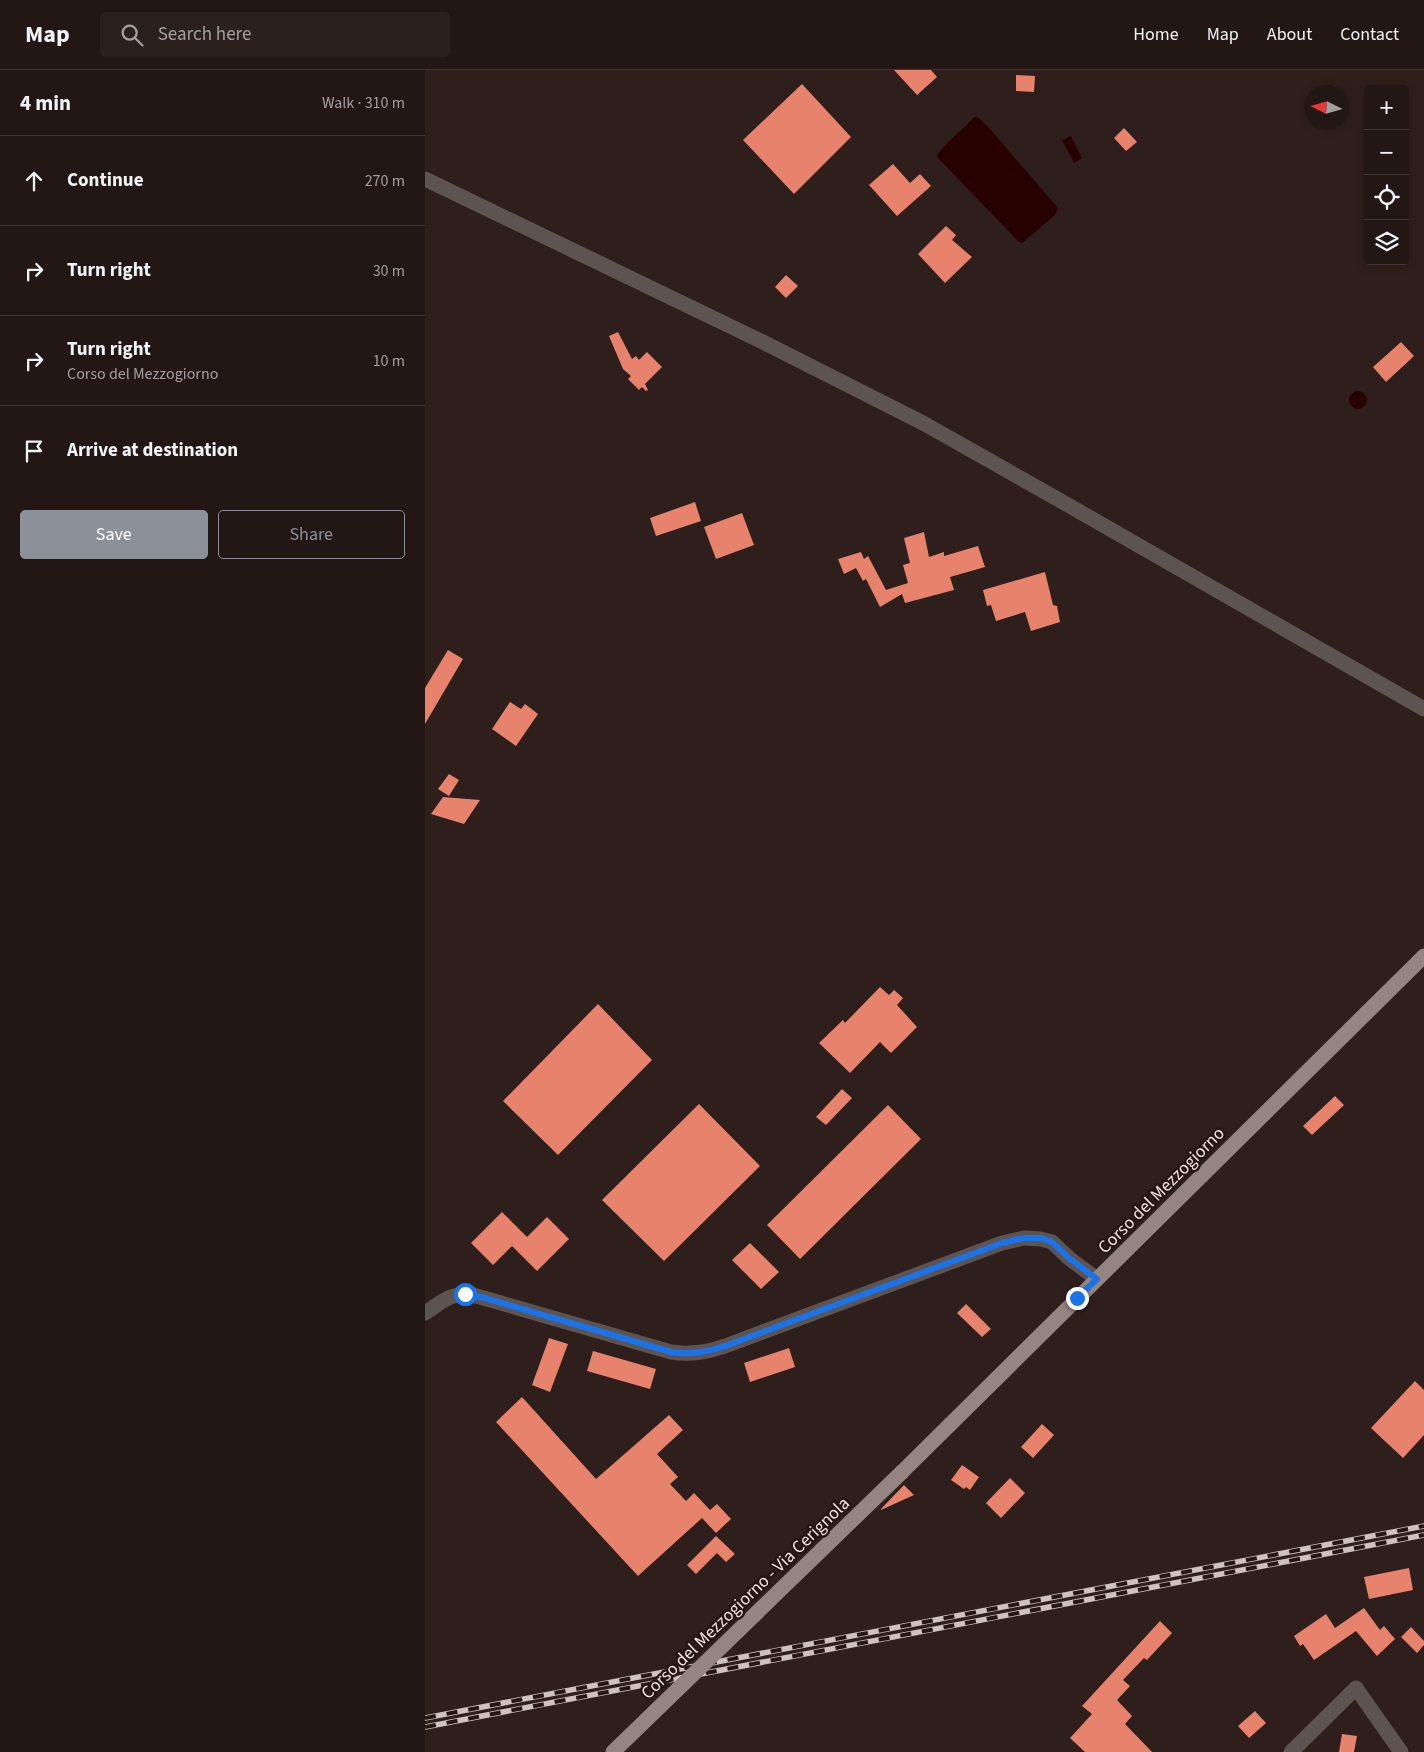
<!DOCTYPE html>
<html lang="en">
<head>
<meta charset="utf-8">
<style>
  body { margin:0; font-family:"Source Sans 3",sans-serif; background:#2b201e; color:#f1f3f6 }
  .controls { position:absolute; right:15px; top:15px; display:grid; overflow:hidden; border-radius:5px; box-shadow:0 2px 8px #0003 }
  .controls button { width:45px; height:45px; display:grid; place-items:center; padding:0; border:0; border-bottom:1px solid #403634; background:#231715; color:#f1f3f6; font:25px sans-serif }
  .compass { position:absolute; left:879px; top:15px; width:45px; height:45px; border-radius:50%; background:#231715; box-shadow:0 2px 8px #0003; rotate:275deg }
  .stop { position:absolute; width:15px; height:15px; margin:-11px; border:4px solid #1a73e8; border-radius:50%; background:#fff }
  .stop.end { background:#1a73e8; border-color:#fff; box-shadow:0 1px 5px #0008 }
  .list { margin:0; padding:0; list-style:none }
  h2 { display:flex; justify-content:space-between; align-items:center; height:65px; margin:0; padding:0 20px; font-size:21px }
  h2 small { font-size:16px; font-weight:400; color:#a39fa0 }
  .list li { display:grid; grid-template-columns:32px 1fr auto; gap:15px; align-items:center; box-sizing:border-box; height:90px; padding:0 20px; border-top:1px solid #403634 }
  .list b { display:block; font-size:19px; white-space:nowrap }
  .list p { margin:0; font-size:16px; white-space:nowrap; color:#a39fa0 }
  .list em { font-size:16px; font-style:normal; color:#a39fa0 }
  .actions { display:flex; gap:10px; padding:15px 20px }
  .actions a { flex:1; padding:11px 0; border:1px solid #8c9099; border-radius:5px; text-align:center; font-size:18px; color:#8c9099 }
  .actions .main { background:#8c9099; color:#fff }
  .icon { flex:none; width:28px; height:28px; fill:none; stroke:currentColor; stroke-width:2; stroke-linecap:round; stroke-linejoin:round }
  .map { position:relative; flex:none; width:999px; height:1682px; overflow:hidden }
  header { display:flex; align-items:center; gap:30px; box-sizing:border-box; height:70px; padding:0 25px; background:#231715; border-bottom:1px solid #403634 }
  header strong { font-size:24px }
  nav { display:flex; gap:28px; margin-inline-start:auto; font-size:18px }
  .search { width:350px; height:45px; background:#2b201e; display:flex; align-items:center; gap:12px; box-sizing:border-box; padding:0 18px; border-radius:5px; color:#a39fa0; font-size:19px }
  main { display:flex }
  aside { flex:1; background:#231715 }
  .map>svg:first-child { display:block }
</style>
</head>
<body>
<header>
<strong>Map</strong>
<div class="search"><svg class="icon" aria-label="search" viewBox="0 0 24 24"><circle cx="10" cy="10" r="6"/><path d="M15 15l6 6"/></svg>Search here</div>
<nav><a>Home</a><a>Map</a><a>About</a><a>Contact</a></nav>
</header>
<main>
<aside>
<h2>4 min<small>Walk · 310 m</small></h2>
<ul class="list">
<li><svg class="icon" aria-label="ahead" viewBox="0 0 24 24"><path d="M12 20V5M6 11l6-6 6 6"/></svg><div><b>Continue</b></div><em>270 m</em></li>
<li><svg class="icon" aria-label="right" viewBox="0 0 24 24"><path d="M7 20v-9h11M14 6l5 5-5 5"/></svg><div><b>Turn right</b></div><em>30 m</em></li>
<li><svg class="icon" aria-label="right" viewBox="0 0 24 24"><path d="M7 20v-9h11M14 6l5 5-5 5"/></svg><div><b>Turn right</b><p>Corso del Mezzogiorno</p></div><em>10 m</em></li>
<li><svg class="icon" aria-label="arrive" viewBox="0 0 24 24"><path d="M6 21V4h12l-3 4 3 4H6"/></svg><div><b>Arrive at destination</b></div></li>
</ul>
<div class="actions"><a class="main">Save</a><a>Share</a></div>
</aside>
<div class="map">
<svg width="999" height="1682" viewBox="0 0 999 1682">
  <rect width="100%" height="100%" fill="#2f1f1c"/>
  <path fill="#270000" d="M 549,47 L 554,48 L 564,58 L 633,138 L 630,145 L 597,173 L 594,172 L 512,87 C 513,79 541,57 549,47 Z
    M 646,66 L 657,88 L 649,93 L 637,70 Z
    M924 330a9 9 0 1 1 18 0a9 9 0 1 1-18 0Z"/>
  <path fill="#e7836c" d="M 469,0 L 506,0 L 512,7 L 492,25 Z
    M 591,5 L 610,6 L 609,22 L 591,21 Z
    M 377,14 L 426,67 L 369,124 L 318,70 Z
    M 699,58 L 712,72 L 701,81 L 689,68 Z
    M 468,94 L 485,113 L 495,104 L 506,116 L 472,146 L 444,115 Z
    M 521,156 L 531,165 L 527,170 L 547,187 L 520,213 L 493,184 Z
    M 361,205 L 373,216 L 361,228 L 350,217 Z
    M 193,262 L 207,289 L 211,286 L 214,290 L 222,282 L 237,297 L 220,314 L 223,320 L 221,321 L 217,317 L 214,320 L 203,309 L 206,306 L 198,299 L 184,266 Z
    M 976,272 L 989,286 L 961,312 L 948,297 Z
    M 270,432 L 276,451 L 231,466 L 225,448 Z
    M 317,443 L 329,475 L 291,489 L 279,457 Z
    M 499,462 L 504,487 L 519,482 L 519,486 L 553,476 L 560,497 L 525,507 L 529,520 L 480,533 L 477,524 L 455,537 L 441,509 L 438,511 L 431,498 L 419,504 L 413,489 L 436,482 L 439,489 L 443,486 L 461,520 L 483,513 L 478,495 L 485,493 L 479,468 Z
    M 620,502 L 628,535 L 632,536 L 635,552 L 606,561 L 600,542 L 571,551 L 566,535 L 562,536 L 558,520 Z
    M 23,580 L 38,589 L 0,654 L 0,618 Z
    M 85,632 L 96,639 L 100,634 L 113,644 L 91,676 L 67,659 Z
    M 24,704 L 34,710 L 24,726 L 13,719 Z
    M 18,727 L 42,729 L 55,730 L 39,754 L 6,744 Z
    M 455,917 L 464,925 L 469,920 L 478,928 L 472,935 L 492,957 L 466,983 L 455,972 L 425,1003 L 394,973 L 418,950 L 420,953 Z
    M 173,934 L 227,990 L 133,1085 L 78,1031 Z
    M 417,1019 L 427,1028 L 401,1055 L 391,1047 Z
    M 910,1026 L 919,1035 L 887,1065 L 878,1056 Z
    M 274,1034 L 335,1096 L 239,1191 L 177,1130 Z
    M 463,1035 L 496,1069 L 375,1189 L 342,1155 Z
    M 77,1142 L 102,1167 L 122,1147 L 144,1169 L 112,1201 L 87,1176 L 68,1195 L 46,1173 Z
    M 325,1173 L 354,1202 L 336,1219 L 307,1190 Z
    M 541,1234 L 566,1259 L 557,1267 L 532,1243 Z
    M 124,1268 L 143,1274 L 125,1322 L 107,1315 Z
    M 364,1278 L 370,1297 L 325,1312 L 319,1293 Z
    M 168,1281 L 231,1299 L 225,1319 L 162,1301 Z
    M 990,1311 L 999,1320 L 999,1365 L 978,1388 L 946,1358 Z
    M 97,1327 L 171,1409 L 244,1345 L 258,1360 L 232,1384 L 253,1407 L 245,1414 L 261,1431 L 269,1423 L 285,1440 L 292,1434 L 306,1449 L 291,1463 L 277,1448 L 213,1506 L 71,1352 Z
    M 617,1354 L 629,1365 L 608,1388 L 596,1377 Z
    M 537,1395 L 554,1407 L 545,1420 L 541,1417 L 539,1419 L 526,1410 Z
    M 585,1408 L 600,1423 L 576,1448 L 561,1433 Z
    M 479,1415 L 489,1425 L 456,1440 L 456,1439 Z
    M 291,1466 L 310,1484 L 301,1492 L 292,1483 L 271,1504 L 262,1495 Z
    M 984,1498 L 988,1520 L 944,1529 L 939,1507 Z
    M 939,1538 L 955,1560 L 959,1556 L 970,1569 L 952,1586 L 931,1561 L 889,1590 L 878,1574 L 875,1576 L 869,1566 L 901,1544 L 910,1558 Z
    M 735,1551 L 747,1563 L 722,1590 L 719,1588 L 698,1610 L 705,1616 L 692,1630 L 707,1646 L 700,1654 L 727,1682 L 660,1682 L 645,1668 L 667,1644 L 657,1636 Z
    M 986,1557 L 999,1571 L 999,1575 L 992,1583 L 976,1567 Z
    M 830,1641 L 841,1653 L 824,1668 L 813,1656 Z
    M 917,1664 L 932,1666 L 929,1682 L 914,1682 Z"/>
  <g fill="none" stroke-linecap="round" stroke-linejoin="round">
    <path stroke="#5d5452" stroke-width="15" d="M 0,109 L 338,272 L 498,353 L 643,435 L 999,639
      M 0,1243 C 17,1232 26,1222 48,1225 L 246,1282 C 267,1285 283,1282 303,1275 L 577,1173 L 599,1168 L 616,1169 L 627,1172 L 645,1189 L 672,1209
      M 866,1682 L 931,1618 L 976,1682"/>
    <path stroke="#958480" stroke-width="15" d="M 477,1402 L 999,886"/>
    <defs>
      <path id="rail" d="M 0,1648 L 999,1456
        M 0,1657 L 999,1465"/>
    </defs>
    <use href="#rail" stroke="#cec2bf" stroke-width="5.5"/>
    <use href="#rail" stroke="#251613" stroke-width="4" stroke-dasharray="11" stroke-linecap="butt"/>
    <path stroke="#958480" stroke-width="15" d="M 188,1682 L 477,1402"/>
  </g>
  <g fill="none" stroke-linecap="round" stroke-linejoin="round">
    <path stroke="#1a73e8" stroke-width="6" d="M 40,1224 L 56,1227 L 246,1282 C 267,1285 283,1282 303,1275 L 577,1173 L 599,1168 L 616,1168 L 627,1172 L 645,1189 L 672,1209 L 652,1228"/>
  </g>
  <g text-anchor="middle" stroke-width="5" stroke-linejoin="round" paint-order="stroke">
    <g font-size="18" fill="#efe3e0" stroke="#251613">
      <text transform="translate(736 1120) rotate(-45)" y="6">Corso del Mezzogiorno</text>
      <text transform="translate(320 1528) rotate(-44)" y="6">Corso del Mezzogiorno - Via Cerignola</text>
    </g>
  </g>
</svg>
<div class="controls">
<button>+</button>
<button>−</button>
<button><svg class="icon" aria-label="locate" viewBox="0 0 24 24"><circle cx="12" cy="12" r="6"/><path d="M12 2v4M12 18v4M2 12h4M18 12h4"/></svg></button>
<button><svg class="icon" aria-label="layers" viewBox="0 0 24 24"><path d="M12 4l9 5-9 5-9-5zM3 14l9 5 9-5"/></svg></button>
</div>
<svg class="compass" viewBox="-18 -18 36 36"><path d="M0-13l5 13h-10z" fill="#e53935"/><path d="M0 13l5-13h-10z" fill="#a39fa0"/></svg>
<div class="stop" style="left:40px;top:1224px"></div>
<div class="stop end" style="left:652px;top:1228px"></div>
</div>
</main>
</body>
</html>
